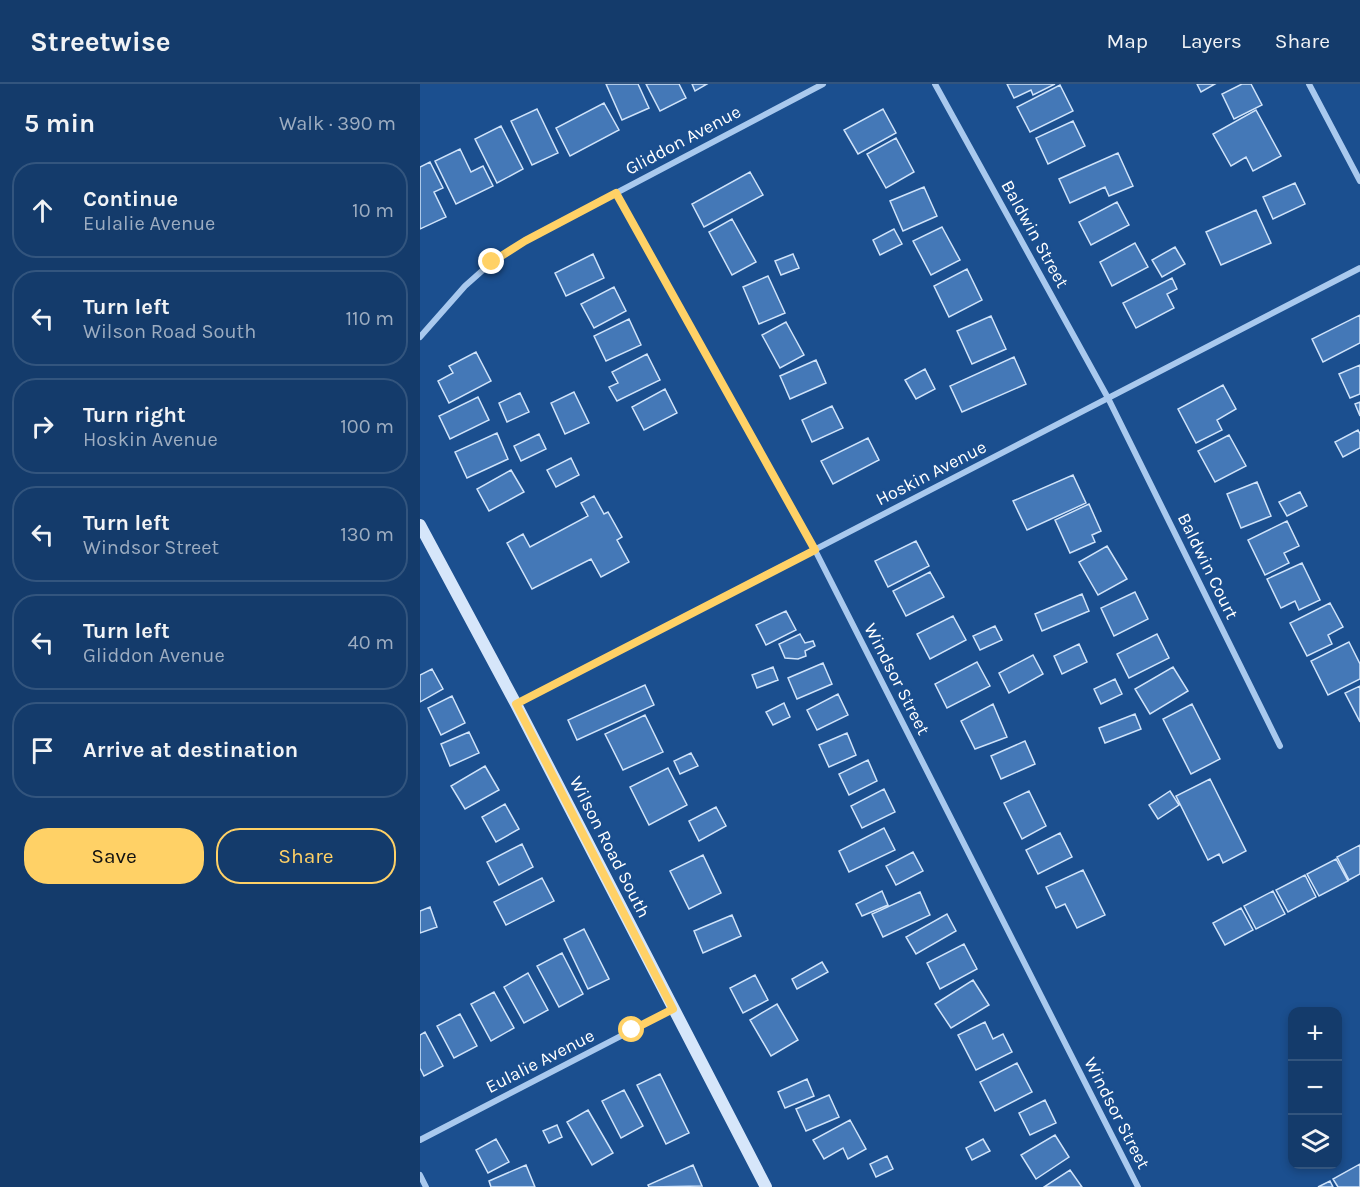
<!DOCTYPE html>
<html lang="en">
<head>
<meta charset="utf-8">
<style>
  body { margin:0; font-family:Karla,sans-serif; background:#214673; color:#f1f3f6 }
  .controls { position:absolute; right:18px; bottom:18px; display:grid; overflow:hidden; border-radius:12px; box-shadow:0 3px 9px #0003 }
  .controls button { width:54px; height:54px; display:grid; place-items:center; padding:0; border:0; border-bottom:2px solid #33557e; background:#143b6b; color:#f1f3f6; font:30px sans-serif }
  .stop { position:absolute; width:18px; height:18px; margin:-14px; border:4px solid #ffd166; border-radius:50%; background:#fff }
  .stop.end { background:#ffd166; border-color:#fff; box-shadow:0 2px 6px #0008 }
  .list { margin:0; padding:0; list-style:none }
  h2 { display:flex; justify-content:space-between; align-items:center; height:78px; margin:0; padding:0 24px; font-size:26px }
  h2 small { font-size:20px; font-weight:400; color:#9dadc1 }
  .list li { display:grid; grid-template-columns:39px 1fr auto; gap:18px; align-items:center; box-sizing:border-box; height:96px; margin:0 12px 12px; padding:0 12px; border:2px solid #33557e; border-radius:24px }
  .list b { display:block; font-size:22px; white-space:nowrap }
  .list p { margin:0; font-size:20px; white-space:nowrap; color:#9dadc1 }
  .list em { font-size:20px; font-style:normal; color:#9dadc1 }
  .actions { display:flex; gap:12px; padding:18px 24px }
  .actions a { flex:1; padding:14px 0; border:2px solid #ffd166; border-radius:24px; text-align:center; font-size:21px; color:#ffd166 }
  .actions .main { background:#ffd166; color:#111 }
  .icon { flex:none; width:33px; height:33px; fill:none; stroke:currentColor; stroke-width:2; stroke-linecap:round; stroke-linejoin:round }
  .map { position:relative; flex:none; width:940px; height:1103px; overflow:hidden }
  header { display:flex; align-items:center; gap:36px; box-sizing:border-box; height:84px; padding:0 30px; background:#143b6b; border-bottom:2px solid #33557e }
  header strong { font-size:28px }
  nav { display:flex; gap:33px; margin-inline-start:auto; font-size:21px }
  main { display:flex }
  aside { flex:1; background:#143b6b }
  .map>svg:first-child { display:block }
</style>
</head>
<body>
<header>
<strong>Streetwise</strong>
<nav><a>Map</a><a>Layers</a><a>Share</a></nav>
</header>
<main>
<aside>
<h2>5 min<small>Walk · 390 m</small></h2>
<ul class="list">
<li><svg class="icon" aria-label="ahead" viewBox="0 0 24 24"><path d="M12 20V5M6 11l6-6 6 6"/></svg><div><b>Continue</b><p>Eulalie Avenue</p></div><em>10 m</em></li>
<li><svg class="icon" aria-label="left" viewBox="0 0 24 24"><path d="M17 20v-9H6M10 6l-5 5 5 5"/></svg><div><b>Turn left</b><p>Wilson Road South</p></div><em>110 m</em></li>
<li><svg class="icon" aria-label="right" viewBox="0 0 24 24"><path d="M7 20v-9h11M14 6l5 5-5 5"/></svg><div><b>Turn right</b><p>Hoskin Avenue</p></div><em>100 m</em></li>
<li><svg class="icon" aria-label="left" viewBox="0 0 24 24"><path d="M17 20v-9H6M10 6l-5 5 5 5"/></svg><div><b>Turn left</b><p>Windsor Street</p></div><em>130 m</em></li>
<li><svg class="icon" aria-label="left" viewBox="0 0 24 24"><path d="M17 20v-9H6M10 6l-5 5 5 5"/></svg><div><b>Turn left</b><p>Gliddon Avenue</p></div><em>40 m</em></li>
<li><svg class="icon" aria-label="arrive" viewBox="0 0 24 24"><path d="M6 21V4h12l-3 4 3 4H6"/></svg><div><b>Arrive at destination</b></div></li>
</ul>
<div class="actions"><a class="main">Save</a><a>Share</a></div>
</aside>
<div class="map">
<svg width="940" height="1103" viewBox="0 0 940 1103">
  <rect width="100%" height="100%" fill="#1b4f8f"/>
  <path fill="#4478b7" stroke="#cfe3fa" stroke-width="1.5" d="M 186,0 L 218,0 L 229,24 L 202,36 Z
    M 226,0 L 259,0 L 266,14 L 240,27 Z
    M 272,0 L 287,0 L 275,7 Z
    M 587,0 L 635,0 L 613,11 L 611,6 L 594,14 Z
    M 777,0 L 795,0 L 781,8 Z
    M 822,0 L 831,0 L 842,21 L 814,35 L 802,10 Z
    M 640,1 L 653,27 L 610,48 L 597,23 Z
    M 184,19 L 199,46 L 150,72 L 136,44 Z
    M 117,25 L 138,69 L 112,81 L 91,37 Z
    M 463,25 L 476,49 L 438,70 L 424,46 Z
    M 836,26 L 861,72 L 833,87 L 826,73 L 811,82 L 793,50 Z
    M 653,37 L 665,62 L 628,80 L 616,54 Z
    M 81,42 L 103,85 L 77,99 L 55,55 Z
    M 476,54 L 494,88 L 466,104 L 447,70 Z
    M 40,65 L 51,88 L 63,82 L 73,102 L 36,120 L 15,77 Z
    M 698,69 L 713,102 L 689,112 L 685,103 L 650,119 L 639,95 Z
    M 10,78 L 23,104 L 14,108 L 26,133 L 0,145 L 0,83 Z
    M 330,88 L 343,111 L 284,143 L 272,120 Z
    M 875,99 L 885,120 L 853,135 L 843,113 Z
    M 504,103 L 517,132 L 483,147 L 470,117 Z
    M 697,118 L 709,141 L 671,161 L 659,138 Z
    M 836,126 L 851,159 L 801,181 L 786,148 Z
    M 312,135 L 336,178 L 312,191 L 289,148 Z
    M 522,143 L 540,176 L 511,191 L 493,157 Z
    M 474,145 L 482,160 L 460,171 L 453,156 Z
    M 715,159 L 728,183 L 692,202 L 680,178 Z
    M 755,163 L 765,180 L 742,193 L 732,176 Z
    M 173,170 L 184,194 L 146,212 L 135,189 Z
    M 373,170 L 379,184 L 361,191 L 355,177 Z
    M 547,185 L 562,216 L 529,233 L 514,202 Z
    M 348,192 L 365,229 L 339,240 L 323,203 Z
    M 752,194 L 757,205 L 747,210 L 754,224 L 716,244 L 703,219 Z
    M 194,203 L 206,227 L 174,244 L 161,220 Z
    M 940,231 L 940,259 L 903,278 L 892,255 Z
    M 571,232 L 586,265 L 552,280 L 537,247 Z
    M 209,235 L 221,261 L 186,277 L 174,252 Z
    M 366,238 L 384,271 L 360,284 L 342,251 Z
    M 56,268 L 71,297 L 29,319 L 18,297 L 33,289 L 29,282 Z
    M 227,270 L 240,296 L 197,317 L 189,303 L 198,299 L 192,288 Z
    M 594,273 L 606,300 L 542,328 L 530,302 Z
    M 396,276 L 406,299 L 370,315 L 360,292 Z
    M 940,281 L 940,310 L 930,314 L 919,290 Z
    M 505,285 L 515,305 L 496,315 L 485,296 Z
    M 803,301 L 816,325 L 797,336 L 802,346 L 776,359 L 758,325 Z
    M 245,305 L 257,329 L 224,346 L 212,323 Z
    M 154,308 L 169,339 L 145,350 L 131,319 Z
    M 100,309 L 109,328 L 87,338 L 79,319 Z
    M 58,313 L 69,336 L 30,355 L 19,332 Z
    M 940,318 L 940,332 L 935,320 Z
    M 412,322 L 423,344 L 392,358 L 382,336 Z
    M 938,346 L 940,350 L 940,364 L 923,373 L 915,358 Z
    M 77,349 L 88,375 L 47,394 L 35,368 Z
    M 119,350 L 126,365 L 101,377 L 94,362 Z
    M 809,351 L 826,382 L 795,398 L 778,367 Z
    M 448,354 L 459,376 L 413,400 L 401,377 Z
    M 151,374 L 159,391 L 136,403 L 127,386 Z
    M 91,386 L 104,408 L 69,427 L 57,405 Z
    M 653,391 L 666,419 L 607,446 L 593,417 Z
    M 837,398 L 851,432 L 821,444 L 807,410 Z
    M 880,408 L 887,422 L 867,432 L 859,418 Z
    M 174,412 L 184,430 L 188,428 L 202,453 L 197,456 L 209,478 L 181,493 L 171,475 L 112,505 L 87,459 L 103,450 L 110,463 L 168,432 L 161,419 Z
    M 669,420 L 681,447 L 672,451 L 675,458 L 650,469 L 635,436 Z
    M 867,437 L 879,462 L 864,469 L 869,479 L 845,491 L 828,456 Z
    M 496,457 L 509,482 L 468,503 L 455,477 Z
    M 687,462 L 707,495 L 678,511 L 659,478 Z
    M 882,479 L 900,516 L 879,526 L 875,517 L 861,524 L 847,495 Z
    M 510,488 L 524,513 L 486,532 L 473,507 Z
    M 715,508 L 728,535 L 694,552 L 681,524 Z
    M 662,510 L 669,527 L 622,547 L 615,530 Z
    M 910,519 L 923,543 L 908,551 L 912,560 L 887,572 L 870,539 Z
    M 366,527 L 376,546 L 346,561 L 336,541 Z
    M 533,532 L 546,556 L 510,575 L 497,550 Z
    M 575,542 L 582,556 L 560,566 L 553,552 Z
    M 380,550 L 385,559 L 393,557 L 395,562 L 385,567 L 386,572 L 378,575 L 365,574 L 359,560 Z
    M 737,550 L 749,574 L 709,594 L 697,570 Z
    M 929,558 L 940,580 L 940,595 L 908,611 L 891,577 Z
    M 659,560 L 667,578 L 642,590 L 634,572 Z
    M 613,571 L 623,590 L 589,609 L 579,589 Z
    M 557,578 L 570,602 L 527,624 L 515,600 Z
    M 403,579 L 412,600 L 377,615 L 368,594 Z
    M 353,583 L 358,596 L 337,604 L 332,591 Z
    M 753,583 L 768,607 L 730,630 L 715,605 Z
    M 12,585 L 23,605 L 0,618 L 0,591 Z
    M 695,595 L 702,610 L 681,620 L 674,605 Z
    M 225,601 L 234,621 L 157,656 L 148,636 Z
    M 940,602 L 940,638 L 925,609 Z
    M 418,610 L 428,631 L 397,646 L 387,626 Z
    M 32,612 L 45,639 L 21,651 L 8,624 Z
    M 364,619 L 370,633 L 353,641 L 346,628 Z
    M 573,620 L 587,653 L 555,665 L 541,637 Z
    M 772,620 L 800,675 L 771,690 L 743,635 Z
    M 715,630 L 721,645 L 685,659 L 679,644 Z
    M 225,631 L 243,668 L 203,686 L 185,650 Z
    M 49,648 L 59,669 L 30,682 L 21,660 Z
    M 427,649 L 436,671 L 409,683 L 399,661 Z
    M 605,657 L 615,680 L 581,695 L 571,672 Z
    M 271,669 L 278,682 L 260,690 L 254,677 Z
    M 448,676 L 457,697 L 429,711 L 419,690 Z
    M 65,682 L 79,706 L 45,725 L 31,702 Z
    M 248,684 L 267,721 L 229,741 L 210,703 Z
    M 790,695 L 826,767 L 803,779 L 799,770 L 788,776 L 756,712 Z
    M 464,705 L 475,728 L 442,744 L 431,722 Z
    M 609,707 L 626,742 L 602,755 L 584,719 Z
    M 750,707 L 759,721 L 738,735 L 729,721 Z
    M 85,720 L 99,745 L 76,758 L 62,733 Z
    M 296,723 L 306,742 L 279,757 L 269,737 Z
    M 464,744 L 475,766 L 429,788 L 419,767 Z
    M 640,749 L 652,773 L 618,790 L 606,766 Z
    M 102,760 L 113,783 L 79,801 L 67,778 Z
    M 940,761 L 940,790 L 929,796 L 917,773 Z
    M 493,768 L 503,787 L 476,801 L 466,782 Z
    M 283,771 L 301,809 L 269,825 L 250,787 Z
    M 916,775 L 928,797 L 899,812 L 887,790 Z
    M 663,786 L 685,831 L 657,844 L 645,820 L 636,824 L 626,803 Z
    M 885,791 L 896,813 L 868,828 L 856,806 Z
    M 122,794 L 134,817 L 86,841 L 74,818 Z
    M 462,807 L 468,821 L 442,832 L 436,820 Z
    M 853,807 L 865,830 L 836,845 L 824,822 Z
    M 500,808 L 510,831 L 463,853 L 452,830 Z
    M 10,823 L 17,843 L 0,849 L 0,827 Z
    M 821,824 L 833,846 L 805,861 L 793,839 Z
    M 527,830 L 536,847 L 496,870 L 486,853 Z
    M 312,831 L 321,852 L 283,869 L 274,847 Z
    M 164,845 L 189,895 L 168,905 L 144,855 Z
    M 544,860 L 557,885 L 520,905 L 507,879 Z
    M 142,869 L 163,910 L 139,923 L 117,882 Z
    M 402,878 L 408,888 L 377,905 L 372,895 Z
    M 108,889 L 128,926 L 104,939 L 84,903 Z
    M 335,891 L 348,916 L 323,929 L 310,904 Z
    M 553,896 L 569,921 L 531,944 L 515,920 Z
    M 74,908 L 94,944 L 71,957 L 51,920 Z
    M 357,920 L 378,956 L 351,972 L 330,936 Z
    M 40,930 L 57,962 L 34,974 L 17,942 Z
    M 565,938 L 573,955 L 583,950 L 592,968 L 556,986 L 538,951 Z
    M 5,948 L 23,982 L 4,992 L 0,984 L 0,951 Z
    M 597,979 L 612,1008 L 575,1027 L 560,998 Z
    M 240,990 L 269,1049 L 246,1060 L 217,1001 Z
    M 387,995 L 394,1012 L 365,1024 L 358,1008 Z
    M 204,1006 L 223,1042 L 201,1054 L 182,1017 Z
    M 409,1011 L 419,1033 L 386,1047 L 376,1025 Z
    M 625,1016 L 636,1039 L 610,1051 L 599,1029 Z
    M 168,1026 L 193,1069 L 172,1081 L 147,1038 Z
    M 430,1036 L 446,1065 L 428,1075 L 423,1064 L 404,1075 L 393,1056 Z
    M 137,1041 L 142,1053 L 129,1059 L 123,1047 Z
    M 635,1051 L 649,1073 L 616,1095 L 601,1071 Z
    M 76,1055 L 89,1078 L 68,1089 L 56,1066 Z
    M 563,1055 L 570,1067 L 552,1076 L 546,1064 Z
    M 467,1072 L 473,1085 L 456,1093 L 450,1080 Z
    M 940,1080 L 940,1103 L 918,1103 L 913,1095 Z
    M 106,1081 L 115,1103 L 71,1103 L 69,1097 Z
    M 273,1081 L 282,1102 L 229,1103 L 228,1101 Z
    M 650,1086 L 662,1103 L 624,1103 Z
    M 910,1097 L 913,1103 L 898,1103 Z"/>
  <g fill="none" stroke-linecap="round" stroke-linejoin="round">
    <path stroke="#a9c9ee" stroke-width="6" d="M 515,0 L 688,314 L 860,662
      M 889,0 L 940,97
      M 196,109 L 395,466 L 718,1103
      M 0,253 L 45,202 L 72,178 L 105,157 L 403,0
      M 96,620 L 940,184
      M 0,1056 L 253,925
      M 0,1091 L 6,1103"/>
    <path stroke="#d6e6fa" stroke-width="12" d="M 0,441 L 96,620 L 346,1103"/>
  </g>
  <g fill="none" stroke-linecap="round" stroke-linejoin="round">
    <path stroke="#ffd166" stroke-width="8" d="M 72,178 L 105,157 L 196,109 L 395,466 L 96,620 L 253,925 L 212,946"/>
  </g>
  <g text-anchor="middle" stroke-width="4.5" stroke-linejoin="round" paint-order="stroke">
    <g font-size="18" fill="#fff" stroke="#1b4f8f">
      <text transform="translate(263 56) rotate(-28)" y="6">Gliddon Avenue</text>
      <text transform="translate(615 150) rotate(61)" y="6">Baldwin Street</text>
      <text transform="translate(511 389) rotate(-27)" y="6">Hoskin Avenue</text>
      <text transform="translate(788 482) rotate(64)" y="6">Baldwin Court</text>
      <text transform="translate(477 595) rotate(63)" y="6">Windsor Street</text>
      <text transform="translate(190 763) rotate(63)" y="6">Wilson Road South</text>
      <text transform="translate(120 977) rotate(-27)" y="6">Eulalie Avenue</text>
      <text transform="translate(697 1029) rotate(63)" y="6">Windsor Street</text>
    </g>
  </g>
</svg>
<div class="controls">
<button>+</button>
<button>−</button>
<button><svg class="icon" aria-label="layers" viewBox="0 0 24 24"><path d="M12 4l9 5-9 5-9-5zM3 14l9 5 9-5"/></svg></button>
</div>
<div class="stop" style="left:212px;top:946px"></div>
<div class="stop end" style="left:72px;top:178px"></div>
</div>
</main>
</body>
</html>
